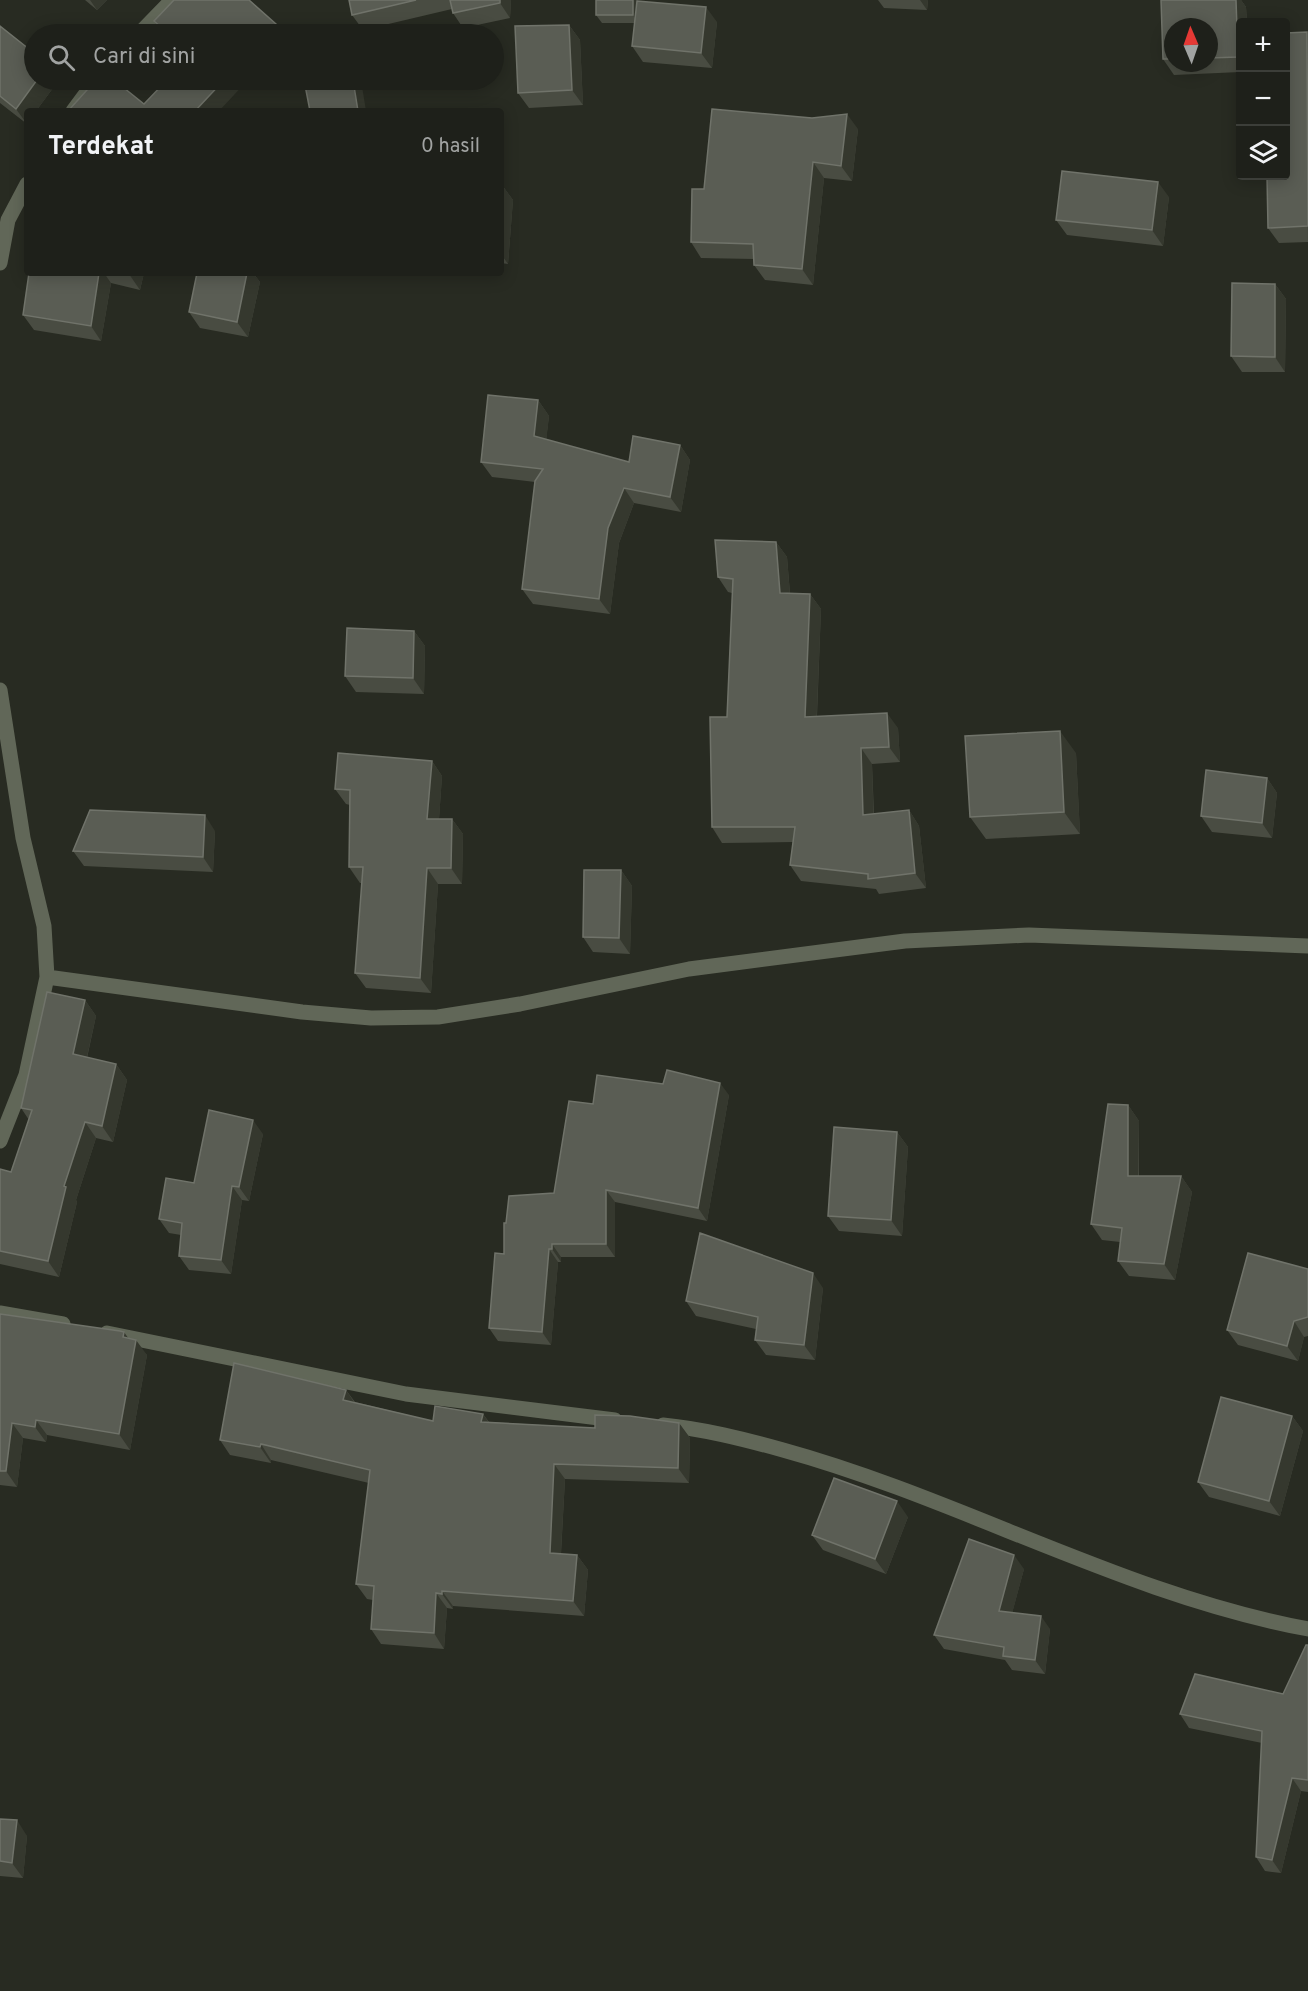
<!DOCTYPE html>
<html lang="id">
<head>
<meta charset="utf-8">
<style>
  body { margin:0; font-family:Overpass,sans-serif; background:#262823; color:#f1f3f6 }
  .controls { position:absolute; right:18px; top:18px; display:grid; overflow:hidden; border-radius:6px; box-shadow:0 3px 15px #0003 }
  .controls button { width:54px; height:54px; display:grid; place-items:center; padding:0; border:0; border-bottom:2px solid #3c3e39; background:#1e201a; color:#f1f3f6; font:30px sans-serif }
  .compass { position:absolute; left:1164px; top:18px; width:54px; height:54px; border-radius:50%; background:#1e201a; box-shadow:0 3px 15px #0003; rotate:358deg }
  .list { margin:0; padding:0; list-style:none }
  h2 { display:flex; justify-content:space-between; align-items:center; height:78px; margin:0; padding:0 24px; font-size:26px }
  h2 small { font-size:20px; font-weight:400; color:#a1a3a2 }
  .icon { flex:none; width:33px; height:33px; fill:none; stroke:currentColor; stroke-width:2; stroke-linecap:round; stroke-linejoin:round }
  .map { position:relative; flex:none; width:1308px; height:1991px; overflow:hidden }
  .search { position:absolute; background:#1e201a; box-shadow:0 3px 15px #0003; left:24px; top:24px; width:480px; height:66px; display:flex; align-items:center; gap:15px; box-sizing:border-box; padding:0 21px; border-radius:33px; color:#a1a3a2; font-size:22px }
  .panel { position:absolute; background:#1e201a; box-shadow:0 3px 15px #0003; left:24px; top:108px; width:480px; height:168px; border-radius:6px }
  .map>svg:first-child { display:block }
</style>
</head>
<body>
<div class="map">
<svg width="1308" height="1991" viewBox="0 0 1308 1991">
  <rect width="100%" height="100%" fill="#282b22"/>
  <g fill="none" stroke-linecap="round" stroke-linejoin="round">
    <path stroke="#616758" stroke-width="15" d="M 139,34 L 172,0
      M 73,111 L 96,80
      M 0,263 L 8,220 L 27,184
      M 0,690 L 23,838 L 44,926 L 47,977 L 26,1075 L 0,1141
      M 47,977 L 302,1012 L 371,1018 L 438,1017 L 520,1004 L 689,969 L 905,941 L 1029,935 L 1308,946
      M 0,1313 L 63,1324
      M 107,1333 L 406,1394 L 615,1420
      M 663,1425 C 704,1429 743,1439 783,1450 C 961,1499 1125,1595 1308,1629"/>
  </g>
  <path fill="#494c42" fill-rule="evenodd" d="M 85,0 L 107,0 L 97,10 Z
    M 349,0 L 511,0 L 510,18 L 463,28 L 453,13 L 452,9 L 363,30 L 352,15 Z
    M 596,0 L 638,0 L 638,1 L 717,22 L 712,68 L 643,62 L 632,46 L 635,23 L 602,23 L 596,15 Z
    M 878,0 L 928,0 L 927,10 L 884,8 Z
    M 1161,0 L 1241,0 L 1246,7 L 1247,22 L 1240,22 L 1240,72 L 1174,75 L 1163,59 ZM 1173,27 L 1209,27 L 1209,63 L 1173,63 Z
    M 154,21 L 283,34 L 163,34 Z
    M 569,25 L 580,40 L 583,105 L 529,108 L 518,93 Z
    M 0,26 L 34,80 L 59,80 L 36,111 L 27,111 L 27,124 L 0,103 Z
    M 1307,32 L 1308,242 L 1279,243 L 1268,228 Z
    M 858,129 L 852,181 L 824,178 L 813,285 L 765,280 L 754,265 L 754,259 L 701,258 L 691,242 L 704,189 Z
    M 501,185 L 502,185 L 513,200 L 508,264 L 501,263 Z
    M 1169,197 L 1163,246 L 1067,235 L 1056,220 Z
    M 29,273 L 144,273 L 140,290 L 111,283 L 101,341 L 34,330 L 23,315 Z
    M 197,273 L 253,273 L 260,282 L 248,337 L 200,328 L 189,312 Z
    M 1275,284 L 1286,299 L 1285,372 L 1242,372 L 1231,356 Z
    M 538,400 L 549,416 L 546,440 L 629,462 L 680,445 L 690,460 L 681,512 L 634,503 L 619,543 L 610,614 L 533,604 L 522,589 L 535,482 L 492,477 L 481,462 Z
    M 776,542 L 787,557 L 790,593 L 810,594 L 821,609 L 817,716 L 898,728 L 900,762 L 872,764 L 874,814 L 909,810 L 919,826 L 926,888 L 879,894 L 876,889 L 801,881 L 790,865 L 793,842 L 722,843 L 712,827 L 727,717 L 732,593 L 728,592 L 718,577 Z
    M 414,631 L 425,646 L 424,694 L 356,692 L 345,676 Z
    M 1076,753 L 1080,834 L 986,839 L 970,817 Z
    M 432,761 L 442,776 L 439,819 L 452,819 L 463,834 L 462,884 L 438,884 L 431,993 L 366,988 L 355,973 L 362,883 L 360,883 L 349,867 L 350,805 L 346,804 L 335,789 Z
    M 1267,778 L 1277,793 L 1272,838 L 1212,832 L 1201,816 Z
    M 215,831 L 213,872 L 84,866 L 73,851 Z
    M 621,870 L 632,886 L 630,954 L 593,952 L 583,937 Z
    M 85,1000 L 96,1016 L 87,1058 L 116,1064 L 127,1080 L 113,1142 L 96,1138 L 76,1200 L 77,1202 L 59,1277 L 0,1264 L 0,1170 L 11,1172 L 29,1120 L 21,1108 Z
    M 729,1095 L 707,1221 L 615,1202 L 615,1257 L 561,1257 L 561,1262 L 558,1262 L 551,1345 L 498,1341 L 489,1328 L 504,1254 L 506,1223 L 554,1193 L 593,1104 Z
    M 1128,1105 L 1139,1121 L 1139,1176 L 1181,1176 L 1192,1192 L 1175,1280 L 1129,1276 L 1118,1261 L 1120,1242 L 1102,1240 L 1091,1224 Z
    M 897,1132 L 908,1147 L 902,1236 L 839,1231 L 828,1216 Z
    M 263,1134 L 249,1201 L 242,1200 L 231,1274 L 189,1270 L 179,1256 L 181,1235 L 169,1233 L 159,1219 L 194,1183 Z
    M 1308,1269 L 1308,1336 L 1304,1337 L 1298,1361 L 1238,1345 L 1227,1330 Z
    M 823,1288 L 815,1360 L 766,1355 L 755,1340 L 756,1329 L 696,1316 L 686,1301 Z
    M 0,1314 L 128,1338 L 147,1355 L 130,1450 L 47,1435 L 46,1442 L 23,1438 L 17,1487 L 0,1485 Z
    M 346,1390 L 355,1402 L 433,1421 L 483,1414 L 489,1422 L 595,1428 L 679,1423 L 690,1438 L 689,1483 L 565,1479 L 561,1554 L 577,1555 L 588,1570 L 584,1616 L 453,1606 L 453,1609 L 447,1608 L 444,1649 L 381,1644 L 371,1629 L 373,1600 L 367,1599 L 356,1584 L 369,1483 L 271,1460 L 271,1463 L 230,1455 L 220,1440 Z
    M 1292,1416 L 1303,1431 L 1280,1516 L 1209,1497 L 1198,1482 Z
    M 908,1517 L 886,1574 L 823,1550 L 812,1535 Z
    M 1024,1569 L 1012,1613 L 1050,1629 L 1045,1674 L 1012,1670 L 1005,1660 L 944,1649 L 934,1635 Z
    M 1308,1645 L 1308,1792 L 1301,1791 L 1281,1873 L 1265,1871 L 1256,1857 L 1262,1743 L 1189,1728 L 1180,1714 L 1283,1694 Z
    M 0,1819 L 27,1836 L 23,1878 L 0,1876 Z"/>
  <path fill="#35382e" d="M 90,0 L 107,0 L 97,10 Z
    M 500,0 L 511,0 L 510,18 L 500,3 Z
    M 633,0 L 638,0 L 638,23 L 633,15 Z
    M 920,0 L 928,0 L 927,10 Z
    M 1236,0 L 1241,0 L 1246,7 L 1247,22 L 1240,22 L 1240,60 L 1238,57 Z
    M 706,7 L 717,22 L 712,68 L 701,53 Z
    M 276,24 L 283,34 L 266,34 Z
    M 569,25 L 580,40 L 583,105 L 572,90 Z
    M 37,80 L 59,80 L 36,111 L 27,111 L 27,124 L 16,109 Z
    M 114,80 L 131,80 L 124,94 Z
    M 224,80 L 248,80 L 219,111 L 195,111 Z
    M 353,80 L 361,80 L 366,111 L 358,111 Z
    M 847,114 L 858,129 L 852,181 L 841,166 Z
    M 813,162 L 824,178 L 813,285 L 802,269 Z
    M 1158,182 L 1169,197 L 1163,246 L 1152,230 Z
    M 502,185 L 513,200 L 508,264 L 501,254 L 501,200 Z
    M 99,273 L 104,273 L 111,283 L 101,341 L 91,326 Z
    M 129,273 L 144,273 L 140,290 L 129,274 Z
    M 247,273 L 253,273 L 260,282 L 248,337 L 237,322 Z
    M 1275,284 L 1286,299 L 1285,372 L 1275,357 Z
    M 538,400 L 549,416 L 545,452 L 534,436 Z
    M 680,445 L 690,460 L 681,512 L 670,497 Z
    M 624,488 L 634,503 L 619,543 L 610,614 L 599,599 L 608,528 Z
    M 776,542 L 787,557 L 791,608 L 780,593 Z
    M 810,594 L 821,609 L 816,733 L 805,717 Z
    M 414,631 L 425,646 L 424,694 L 413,678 Z
    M 887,713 L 898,728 L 900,762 L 889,747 Z
    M 1060,731 L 1076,753 L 1080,834 L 1064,812 Z
    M 861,748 L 872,764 L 874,831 L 863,815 Z
    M 432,761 L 442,776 L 438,834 L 427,819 Z
    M 1267,778 L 1277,793 L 1272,838 L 1262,823 Z
    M 909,810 L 919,826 L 926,888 L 915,873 Z
    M 205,815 L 215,831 L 213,872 L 203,857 Z
    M 452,819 L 463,834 L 462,884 L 451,868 Z
    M 427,868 L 438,884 L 431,993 L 420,978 Z
    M 621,870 L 632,886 L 630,954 L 619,938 Z
    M 85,1000 L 96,1016 L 84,1070 L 73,1054 Z
    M 116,1064 L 127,1080 L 113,1142 L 102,1126 Z
    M 720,1083 L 729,1095 L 707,1221 L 698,1208 Z
    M 1128,1105 L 1139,1121 L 1138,1191 L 1128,1176 Z
    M 253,1120 L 263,1134 L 249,1201 L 239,1187 Z
    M 85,1122 L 96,1138 L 76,1200 L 77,1202 L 59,1277 L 48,1261 L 64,1186 Z
    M 897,1132 L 908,1147 L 902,1236 L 891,1220 Z
    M 1181,1176 L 1192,1192 L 1175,1280 L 1164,1264 Z
    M 232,1186 L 242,1200 L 231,1274 L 221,1260 Z
    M 606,1190 L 615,1202 L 615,1257 L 606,1244 Z
    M 552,1244 L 561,1257 L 561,1262 L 552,1249 Z
    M 549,1249 L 558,1262 L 551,1345 L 542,1332 Z
    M 813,1273 L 823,1288 L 815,1360 L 804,1345 Z
    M 1294,1321 L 1304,1337 L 1298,1361 L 1287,1346 Z
    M 124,1332 L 135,1348 L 136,1340 L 147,1355 L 130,1450 L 119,1434 Z
    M 346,1390 L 356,1405 L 343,1400 Z
    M 483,1414 L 493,1429 L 481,1422 Z
    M 1292,1416 L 1303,1431 L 1280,1516 L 1269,1501 Z
    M 36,1420 L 47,1435 L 46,1442 L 35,1427 Z
    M 12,1423 L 23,1438 L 17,1487 L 6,1471 Z
    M 679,1423 L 690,1438 L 689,1483 L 678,1468 Z
    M 261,1444 L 271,1460 L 271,1463 L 260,1447 Z
    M 554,1464 L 565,1479 L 560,1568 L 550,1553 Z
    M 897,1501 L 908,1517 L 886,1574 L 875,1559 Z
    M 577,1555 L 588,1570 L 584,1616 L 573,1601 Z
    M 1014,1555 L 1024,1569 L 1009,1625 L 999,1611 Z
    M 442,1591 L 453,1606 L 453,1609 L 442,1594 Z
    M 436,1593 L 447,1608 L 444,1649 L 434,1633 Z
    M 1041,1616 L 1050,1629 L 1045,1674 L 1035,1660 Z
    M 1292,1778 L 1301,1791 L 1281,1873 L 1272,1860 Z
    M 17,1820 L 27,1836 L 23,1878 L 12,1863 Z"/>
  <path fill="#5a5d54" stroke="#70736a" stroke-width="1.5" d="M 174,0 L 249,0 L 276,24 L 266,34 L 169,34 L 154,21 Z
    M 349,0 L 416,0 L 352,15 Z
    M 450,0 L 500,0 L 500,3 L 453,13 Z
    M 596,0 L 633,0 L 633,15 L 596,15 Z
    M 1161,0 L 1236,0 L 1238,57 L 1209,58 L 1209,27 L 1173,27 L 1173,59 L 1163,59 Z
    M 637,1 L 706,7 L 701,53 L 632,46 Z
    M 569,25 L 572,90 L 518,93 L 515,26 Z
    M 0,26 L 34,53 L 34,80 L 37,80 L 16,109 L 0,96 Z
    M 1307,32 L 1308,226 L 1268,228 L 1267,176 L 1286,176 L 1286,33 Z
    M 96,80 L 114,80 L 144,104 L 167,80 L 224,80 L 195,111 L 68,111 Z
    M 304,80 L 353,80 L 358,111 L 310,111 Z
    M 712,109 L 812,118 L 847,114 L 841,166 L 813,162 L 802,269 L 754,265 L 753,244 L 691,242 L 692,189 L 704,189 Z
    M 1062,171 L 1158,182 L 1152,230 L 1056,220 Z
    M 29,273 L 99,273 L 91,326 L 23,315 Z
    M 197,273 L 247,273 L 237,322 L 189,312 Z
    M 1232,283 L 1275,284 L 1275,357 L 1231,356 Z
    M 488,395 L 538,400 L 534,436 L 629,462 L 633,436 L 680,445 L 670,497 L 624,488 L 608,528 L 599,599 L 522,589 L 535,481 L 543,469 L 481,462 Z
    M 715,540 L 776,542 L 780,593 L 810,594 L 805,717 L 887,713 L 889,747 L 861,748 L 863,815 L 909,810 L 915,873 L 868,879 L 868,874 L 790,865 L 795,827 L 712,827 L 710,717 L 727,717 L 733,579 L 718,577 Z
    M 347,628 L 414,631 L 413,678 L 345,676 Z
    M 1060,731 L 1064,812 L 970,817 L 965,736 Z
    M 338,753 L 432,761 L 427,819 L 452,819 L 451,868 L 427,868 L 420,978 L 355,973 L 363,867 L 349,867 L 350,790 L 335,789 Z
    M 1206,770 L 1267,778 L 1262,823 L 1201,816 Z
    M 90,810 L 205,815 L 203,857 L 73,851 Z
    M 584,870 L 621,870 L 619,938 L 583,937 Z
    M 47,992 L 85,1000 L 73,1054 L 116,1064 L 102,1126 L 85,1122 L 64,1186 L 66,1187 L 48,1261 L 0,1251 L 0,1169 L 11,1172 L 32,1110 L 21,1108 Z
    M 667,1070 L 720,1083 L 698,1208 L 606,1190 L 606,1244 L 552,1244 L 552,1249 L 549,1249 L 542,1332 L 489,1328 L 495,1253 L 504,1254 L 504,1223 L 506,1223 L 509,1196 L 554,1193 L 569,1101 L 593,1104 L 597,1075 L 663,1084 Z
    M 1108,1104 L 1128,1105 L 1128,1176 L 1181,1176 L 1164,1264 L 1118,1261 L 1122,1228 L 1091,1224 Z
    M 209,1110 L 253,1120 L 239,1187 L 232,1186 L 221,1260 L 179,1256 L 182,1223 L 159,1219 L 166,1178 L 194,1183 Z
    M 834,1127 L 897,1132 L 891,1220 L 828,1216 Z
    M 700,1233 L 813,1273 L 804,1345 L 755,1340 L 758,1317 L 686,1301 Z
    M 1248,1253 L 1308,1269 L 1308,1317 L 1294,1321 L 1287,1346 L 1227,1330 Z
    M 0,1314 L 120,1331 L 124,1332 L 123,1337 L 136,1340 L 119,1434 L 36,1420 L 35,1427 L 12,1423 L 6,1471 L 0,1471 Z
    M 234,1363 L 346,1390 L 343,1400 L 433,1421 L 435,1406 L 483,1414 L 481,1422 L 595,1428 L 595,1415 L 630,1416 L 679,1423 L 678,1468 L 554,1464 L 550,1553 L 577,1555 L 573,1601 L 442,1591 L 442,1594 L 436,1593 L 434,1633 L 371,1629 L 374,1586 L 356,1584 L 370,1470 L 261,1444 L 260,1447 L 220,1440 Z
    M 1221,1397 L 1292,1416 L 1269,1501 L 1198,1482 Z
    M 834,1478 L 897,1501 L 875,1559 L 812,1535 Z
    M 969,1539 L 1014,1555 L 999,1611 L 1041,1616 L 1035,1660 L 1003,1656 L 1004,1647 L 934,1635 Z
    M 1306,1645 L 1308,1645 L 1308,1780 L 1292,1778 L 1272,1860 L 1256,1857 L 1262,1731 L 1180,1714 L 1195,1674 L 1283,1694 Z
    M 0,1819 L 17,1820 L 12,1863 L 0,1861 Z"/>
</svg>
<div class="controls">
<button>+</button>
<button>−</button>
<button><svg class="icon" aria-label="layers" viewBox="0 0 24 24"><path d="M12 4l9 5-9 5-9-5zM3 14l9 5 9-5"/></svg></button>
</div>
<svg class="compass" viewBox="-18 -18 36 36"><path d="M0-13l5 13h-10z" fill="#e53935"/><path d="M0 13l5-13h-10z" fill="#a1a3a2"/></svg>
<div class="search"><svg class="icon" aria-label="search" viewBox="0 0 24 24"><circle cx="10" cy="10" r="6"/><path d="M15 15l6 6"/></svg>Cari di sini</div>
<section class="panel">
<h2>Terdekat<small>0 hasil</small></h2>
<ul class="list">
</ul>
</section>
</div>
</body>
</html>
